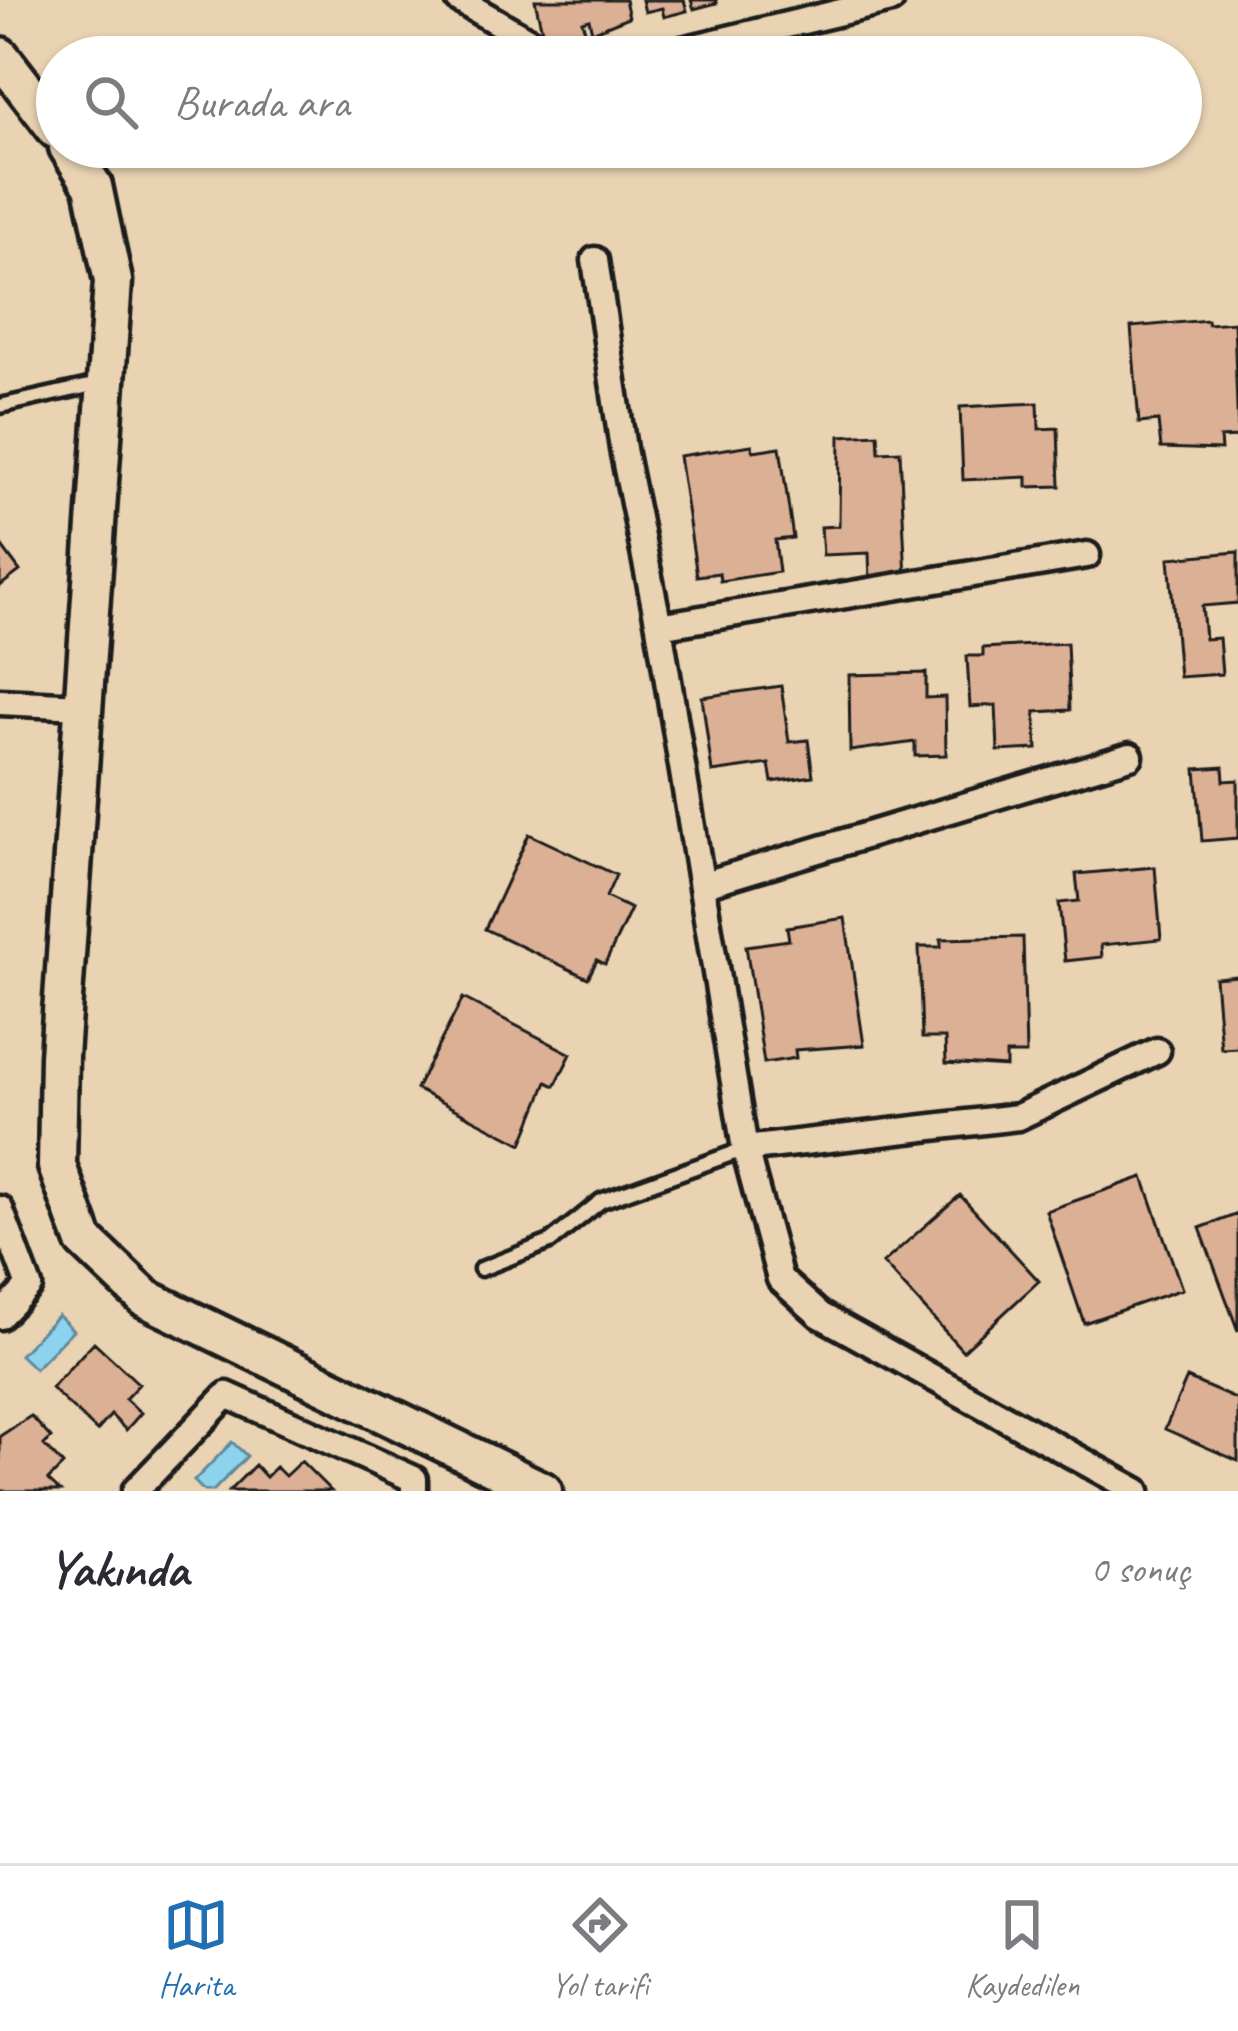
<!DOCTYPE html>
<html lang="tr">
<head>
<meta charset="utf-8">
<style>
  body { margin:0; font-family:Caveat,sans-serif; background:#f7f7f7; color:#2b2b33 }
  .list { margin:0; padding:0; list-style:none }
  h2 { display:flex; justify-content:space-between; align-items:center; height:156px; margin:0; padding:0 48px; font-size:51px }
  h2 small { font-size:39px; font-weight:400; color:#7c7c81 }
  .icon { flex:none; width:66px; height:66px; fill:none; stroke:currentColor; stroke-width:2; stroke-linecap:round; stroke-linejoin:round }
  .map { position:relative; flex:none; width:1238px; height:1491px; overflow:hidden }
  .search { position:absolute; background:#fff; box-shadow:0 3px 9px #0004; left:36px; right:36px; top:36px; height:132px; display:flex; align-items:center; gap:30px; box-sizing:border-box; padding:0 42px; border-radius:66px; color:#7c7c81; font-size:45px }
  .sheet { height:372px; background:#fff }
  nav { display:flex; justify-content:space-around; align-items:center; box-sizing:border-box; height:168px; border-top:3px solid #e1e1e2; background:#fff; font-size:33px; color:#7c7c81 }
  nav a { display:grid; justify-items:center; gap:6px }
  nav .on { color:#1f6fb2 }
  .map>svg:first-child { display:block }
</style>
</head>
<body>
<div class="map">
<svg width="1238" height="1491" viewBox="0 0 1238 1491">
  <rect width="100%" height="100%" fill="#e9d3b2"/>
  <filter id="ink" filterUnits="userSpaceOnUse"><feTurbulence type="fractalNoise" baseFrequency=".00833" numOctaves="2"/><feDisplacementMap in="SourceGraphic" scale="24" xChannelSelector="R" yChannelSelector="G"/><feConvolveMatrix kernelMatrix="1 2 1 2 8 2 1 2 1" color-interpolation-filters="sRGB"/></filter>
  <g filter="url(#ink)">
    <path fill="#8dd3ee" stroke="#608a9a" stroke-width="3" d="M 58,1315 L 73,1330 L 35,1369 L 20,1355 Z
      M 232,1442 L 247,1456 L 213,1491 L 204,1491 L 194,1481 Z"/>
    <path fill="#dcb095" stroke="#1c1c1c" stroke-width="3" d="M 535,0 L 625,0 L 629,17 L 592,32 L 589,19 L 582,21 L 586,34 L 563,40 L 561,31 L 543,35 Z
      M 642,0 L 684,0 L 687,11 L 664,17 L 662,8 L 645,12 Z
      M 691,0 L 716,0 L 717,3 L 694,9 Z
      M 1207,320 L 1208,324 L 1234,322 L 1238,437 L 1220,438 L 1221,450 L 1161,448 L 1158,421 L 1139,423 L 1131,327 Z
      M 1038,403 L 1039,429 L 1058,428 L 1060,486 L 1027,487 L 1027,477 L 963,480 L 960,407 Z
      M 878,434 L 879,452 L 900,451 L 906,579 L 870,581 L 869,553 L 823,555 L 821,527 L 839,526 L 840,436 Z
      M 752,445 L 753,451 L 780,447 L 793,538 L 775,540 L 779,572 L 720,581 L 719,573 L 697,576 L 679,456 Z
      M 0,544 L 20,571 L 0,586 Z
      M 1238,552 L 1238,603 L 1202,606 L 1205,639 L 1219,638 L 1222,674 L 1179,677 L 1169,558 Z
      M 1067,643 L 1070,710 L 1035,712 L 1037,749 L 998,751 L 996,705 L 970,707 L 967,656 L 983,656 L 983,648 Z
      M 926,673 L 926,698 L 945,697 L 946,755 L 915,756 L 915,742 L 850,751 L 849,675 Z
      M 781,686 L 789,742 L 808,740 L 813,776 L 772,782 L 769,764 L 712,772 L 702,697 Z
      M 1223,767 L 1224,781 L 1238,780 L 1238,838 L 1202,841 L 1196,769 Z
      M 529,834 L 616,875 L 606,897 L 631,909 L 605,964 L 597,960 L 588,978 L 485,929 Z
      M 1155,867 L 1161,939 L 1101,945 L 1102,957 L 1065,961 L 1059,903 L 1079,901 L 1076,874 Z
      M 845,918 L 864,1045 L 795,1050 L 796,1058 L 764,1063 L 746,946 L 789,940 L 787,927 Z
      M 1023,937 L 1026,1054 L 1006,1054 L 1006,1067 L 946,1063 L 945,1038 L 922,1038 L 919,947 L 941,947 L 941,939 Z
      M 1238,976 L 1238,1048 L 1221,1049 L 1215,978 Z
      M 463,998 L 571,1054 L 555,1086 L 547,1082 L 522,1144 L 416,1089 Z
      M 1143,1177 L 1182,1289 L 1084,1323 L 1046,1211 Z
      M 960,1195 L 1039,1281 L 963,1351 L 883,1263 Z
      M 1238,1214 L 1238,1331 L 1200,1228 Z
      M 94,1342 L 139,1384 L 125,1399 L 141,1413 L 126,1430 L 111,1415 L 97,1431 L 51,1388 Z
      M 1187,1378 L 1238,1400 L 1238,1461 L 1165,1429 Z
      M 31,1416 L 51,1438 L 44,1445 L 63,1465 L 48,1480 L 60,1491 L 0,1491 L 0,1436 Z
      M 301,1461 L 331,1491 L 229,1491 L 255,1465 L 266,1477 L 276,1467 L 285,1476 Z"/>
    <g fill="none" stroke-linecap="round" stroke-linejoin="round">
      <defs>
        <path id="service" d="M 0,406 L 98,384
          M 481,1269 L 550,1242 L 601,1201 L 745,1149"/>
        <path id="minor" d="M 459,0 L 557,57
          M 653,57 L 891,0
          M 595,260 L 623,449 L 659,626 L 1087,555
          M 659,626 L 745,1149 L 1018,1117 L 1157,1051
          M 0,702 L 81,706
          M 705,884 L 1130,756
          M 745,1149 L 780,1279 L 820,1315 L 1137,1491
          M 0,1209 L 29,1286 L 0,1316
          M 135,1491 L 227,1395 L 414,1479 L 414,1491"/>
        <path id="secondary" d="M 0,56 L 57,130
          M 68,147 L 93,186 L 113,281 L 59,1056 L 57,1166 L 84,1240 L 145,1298 L 543,1491"/>
      </defs>
      <use href="#service" stroke="#1c1c1c" stroke-width="21"/>
      <use href="#minor" stroke="#1c1c1c" stroke-width="33"/>
      <use href="#secondary" stroke="#1c1c1c" stroke-width="45"/>
      <use href="#service" stroke="#e9d3b2" stroke-width="12"/>
      <use href="#minor" stroke="#e9d3b2" stroke-width="24"/>
      <use href="#secondary" stroke="#e9d3b2" stroke-width="36"/>
    </g>
  </g>
</svg>
<div class="search"><svg class="icon" aria-label="search" viewBox="0 0 24 24"><circle cx="10" cy="10" r="6"/><path d="M15 15l6 6"/></svg>Burada ara</div>
</div>
<section class="sheet">
<h2>Yakında<small>0 sonuç</small></h2>
<ul class="list">
</ul>
</section>
<nav>
<a class="on"><svg class="icon" aria-label="map" viewBox="0 0 24 24"><path d="M3 6l6-2 6 2 6-2v14l-6 2-6-2-6 2zM9 4v14M15 6v14"/></svg>Harita</a>
<a><svg class="icon" aria-label="directions" viewBox="0 0 24 24"><path d="M12 3l9 9-9 9-9-9zM9 14v-3h6M13 9l2 2-2 2"/></svg>Yol tarifi</a>
<a><svg class="icon" aria-label="saved" viewBox="0 0 24 24"><path d="M7 4h10v16l-5-4-5 4z"/></svg>Kaydedilen</a>
</nav>
</body>
</html>
